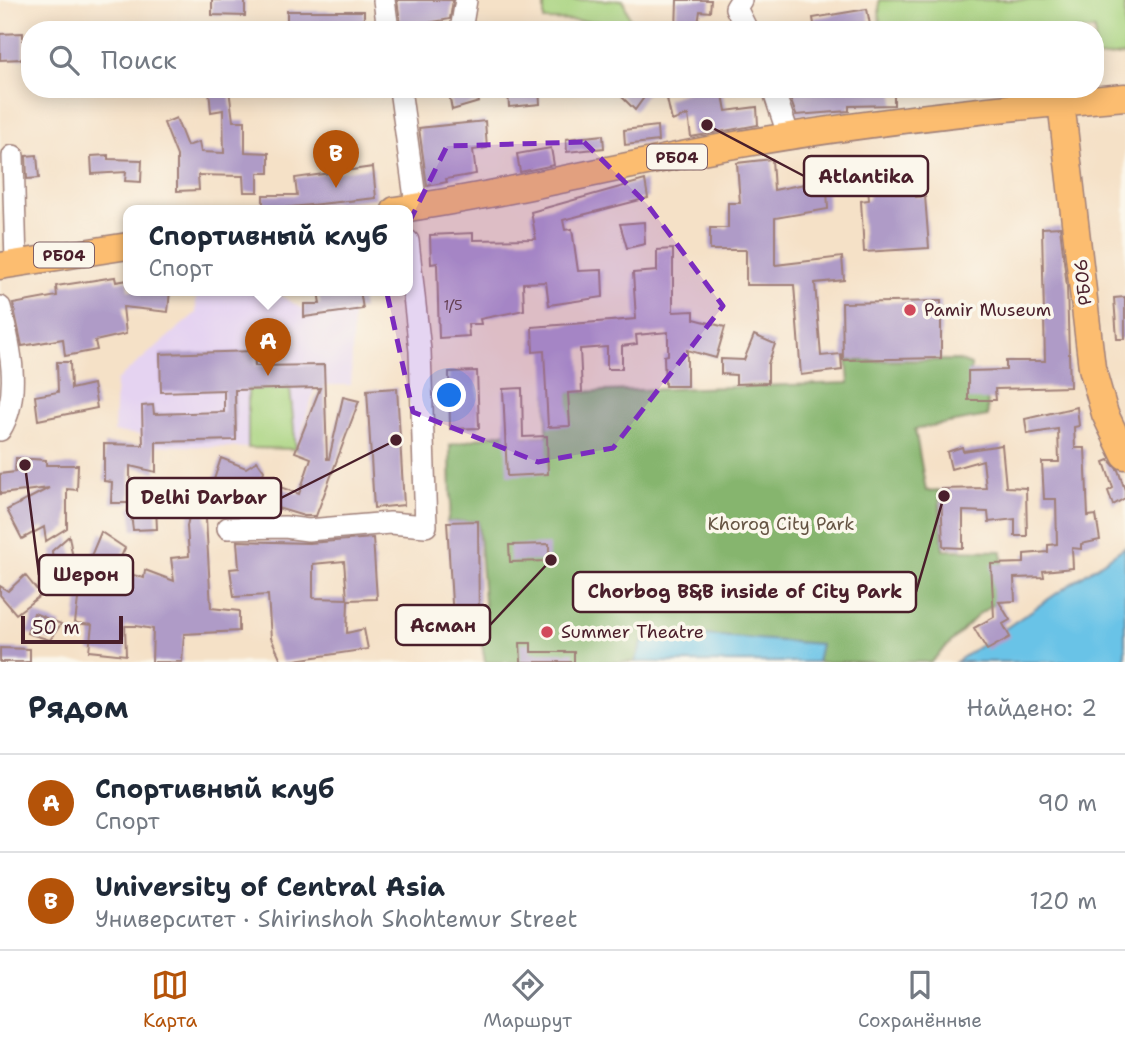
<!DOCTYPE html>
<html lang="ru">
<head>
<meta charset="utf-8">
<style>
  body { margin:0; font-family:"Shantell Sans",sans-serif; background:#f2f2f3; color:#1f2937 }
  .scale { position:absolute; left:21px; bottom:18px; width:102px; box-sizing:border-box; padding-left:7px; border:4px solid #4a1f2b; border-top:0; font-size:19px; line-height:24px; white-space:nowrap; color:#4a1f2b; -webkit-text-stroke:5px #fbf7ec; paint-order:stroke }
  .you { position:absolute; left:450px; top:396px; width:24px; height:24px; margin:-18px; border:5px solid #fff; border-radius:50%; background:#1a73e8; box-shadow:0 0 0 10px #1a73e833 }
  .badge { display:grid; place-items:center; width:46px; height:46px; border-radius:50%; background:#b45309; color:#fff; font-size:23px; font-weight:700 }
  .pin { position:absolute; translate:-50% -58px; filter:drop-shadow(0 2px 4px #0008) }
  .pin::after { content:''; position:absolute; top:37px; width:24px; height:21px; background:inherit; clip-path:polygon(0 0,100% 0,50% 100%) }
  .popup { position:absolute; left:123px; top:205px; width:290px; height:91px; box-sizing:border-box; display:grid; place-content:center; border-radius:14px; background:#fff; filter:drop-shadow(0 2px 5px #0005); font-size:23px; white-space:nowrap; color:#747a83 }
  .popup b { font-size:26px; color:#1f2937 }
  .popup::after { content:''; position:absolute; left:50%; top:100%; margin-left:-14px; border:14px solid transparent; border-top-color:#fff }
  .list { margin:0; padding:0; list-style:none }
  h2 { display:flex; justify-content:space-between; align-items:center; height:91px; margin:0; padding:0 28px; font-size:30px }
  h2 small { font-size:23px; font-weight:400; color:#747a83 }
  .list li { display:grid; grid-template-columns:46px 1fr auto; gap:21px; align-items:center; box-sizing:border-box; height:98px; padding:0 28px; border-top:2px solid #e0e1e3 }
  .list b { display:block; font-size:26px; white-space:nowrap }
  .list p { margin:0; font-size:23px; white-space:nowrap; color:#747a83 }
  .list em { font-size:23px; font-style:normal; color:#747a83 }
  .icon { flex:none; width:38px; height:38px; fill:none; stroke:currentColor; stroke-width:2; stroke-linecap:round; stroke-linejoin:round }
  .map { position:relative; flex:none; width:1125px; height:662px; overflow:hidden }
  .search { position:absolute; background:#fff; box-shadow:0 4px 18px #0003; left:21px; right:21px; top:21px; height:77px; display:flex; align-items:center; gap:18px; box-sizing:border-box; padding:0 24px; border-radius:28px; color:#747a83; font-size:26px }
  .sheet { height:287px; background:#fff }
  nav { display:flex; justify-content:space-around; align-items:center; box-sizing:border-box; height:98px; border-top:2px solid #e0e1e3; background:#fff; font-size:19px; color:#747a83 }
  nav a { display:grid; justify-items:center; gap:4px }
  nav .on { color:#b45309 }
  .map>svg:first-child { display:block }
</style>
</head>
<body>
<div class="map">
<svg width="1125" height="662" viewBox="0 0 1125 662">
  <rect width="100%" height="100%" fill="#fbf7ec"/>
  <filter id="ink" filterUnits="userSpaceOnUse"><feTurbulence type="fractalNoise" baseFrequency=".0143" numOctaves="2"/><feDisplacementMap in="SourceGraphic" scale="14" xChannelSelector="R" yChannelSelector="G"/><feConvolveMatrix kernelMatrix="1 2 1 2 8 2 1 2 1" color-interpolation-filters="sRGB"/></filter>
  <filter id="wash" filterUnits="userSpaceOnUse"><feTurbulence type="fractalNoise" baseFrequency=".00686" numOctaves="4" result="noise"/><feDisplacementMap in="SourceGraphic" scale="28" xChannelSelector="R" yChannelSelector="G"/><feGaussianBlur stdDeviation="1.57" result="paint"/><feColorMatrix in="noise" values="0 0 0 0 0 0 0 0 0 0 0 0 0 0 0 0 0 1.4 0 .05"/><feComposite in="paint" operator="in"/></filter>
  <g filter="url(#wash)">
    <rect width="100%" height="100%" fill="#f5e1c7"/>
    <path fill="#e5d3f1" d="M 196,290 L 281,290 L 281,296 L 307,311 L 305,317 L 353,311 L 351,385 L 316,385 L 296,449 L 141,445 L 141,435 L 114,432 L 116,381 L 196,313 Z"/>
    <path fill="#a8d37f" stroke="#797955" stroke-width="2" d="M 544,0 L 623,0 L 631,22 L 544,20 Z
      M 879,0 L 1125,0 L 1125,55 L 1095,58 L 1095,30 L 880,30 Z
      M 290,388 L 296,449 L 248,448 L 248,389 Z"/>
    <path fill="#86b56e" stroke="#686a4c" stroke-width="2" d="M 958,360 L 971,365 L 971,395 L 987,396 L 988,416 L 915,429 L 926,491 L 939,490 L 943,550 L 1002,551 L 1003,598 L 979,614 L 931,662 L 485,662 L 477,615 L 485,614 L 478,521 L 447,522 L 451,505 L 450,445 L 506,432 L 506,438 L 547,436 L 547,393 L 849,383 L 847,361 Z"/>
    <path fill="#69c3e7" stroke="#5a7189" stroke-width="2" d="M 1125,547 L 1125,662 L 956,662 Z
      M 653,631 L 821,644 L 817,662 L 635,662 L 645,636 Z"/>
    <g id="blocks">
      <path fill="#af9bc7" fill-rule="evenodd" d="M 212,0 L 245,0 L 245,16 L 212,15 Z
        M 397,0 L 453,0 L 450,19 L 401,28 Z
        M 677,0 L 711,0 L 710,12 L 700,11 L 697,30 L 676,30 Z
        M 867,9 L 871,30 L 815,30 L 813,18 Z
        M 287,11 L 364,11 L 364,30 L 287,30 Z
        M 23,33 L 23,59 L 0,60 L 0,34 Z
        M 209,89 L 229,89 L 233,121 L 245,121 L 245,152 L 269,153 L 269,173 L 258,173 L 258,192 L 244,192 L 243,176 L 198,175 L 199,190 L 177,191 L 177,156 L 164,123 L 176,118 L 187,146 L 199,142 L 201,152 L 224,153 L 223,110 L 211,112 Z
        M 448,89 L 476,89 L 479,102 L 452,110 Z
        M 508,89 L 539,89 L 540,104 L 509,107 Z
        M 614,89 L 650,89 L 635,110 Z
        M 698,89 L 722,89 L 726,111 L 757,107 L 758,125 L 691,137 L 688,115 L 672,121 L 667,99 Z
        M 787,89 L 894,89 L 894,105 L 849,106 L 849,111 L 796,115 Z
        M 485,121 L 487,148 L 473,150 L 476,174 L 446,179 L 447,182 L 427,186 L 419,128 Z
        M 657,126 L 658,141 L 625,145 L 624,130 Z
        M 603,135 L 604,148 L 567,152 L 566,139 Z
        M 551,148 L 554,165 L 520,172 L 517,154 Z
        M 37,155 L 39,178 L 27,179 L 26,156 Z
        M 108,155 L 108,159 L 142,160 L 141,182 L 125,181 L 126,172 L 92,174 L 91,156 Z
        M 772,159 L 774,190 L 810,183 L 809,162 L 837,160 L 840,183 L 827,188 L 828,209 L 775,218 L 775,265 L 842,257 L 844,280 L 815,283 L 821,356 L 841,354 L 842,370 L 801,375 L 794,285 L 746,285 L 746,250 L 710,250 L 710,228 L 728,228 L 728,203 L 740,203 L 737,163 Z
        M 373,167 L 376,198 L 263,210 L 263,195 L 297,195 L 295,178 Z
        M 645,180 L 648,198 L 563,220 L 565,230 L 572,229 L 578,271 L 602,270 L 603,297 L 549,305 L 546,282 L 523,283 L 524,310 L 480,319 L 481,324 L 468,324 L 469,336 L 439,338 L 437,263 L 431,264 L 430,235 L 473,233 L 473,240 L 536,239 L 531,212 Z
        M 915,184 L 916,197 L 925,196 L 929,248 L 864,252 L 861,201 L 869,200 L 868,187 Z
        M 644,222 L 645,244 L 627,248 L 620,224 Z
        M 1060,227 L 1067,287 L 1070,387 L 995,389 L 996,400 L 968,400 L 968,371 L 1006,370 L 1006,361 L 1045,361 L 1042,228 Z
        M 673,249 L 673,312 L 694,311 L 694,319 L 725,327 L 716,358 L 687,350 L 687,386 L 665,386 L 664,356 L 668,355 L 668,332 L 636,335 L 637,344 L 622,346 L 622,369 L 607,369 L 607,347 L 580,349 L 582,392 L 568,393 L 570,426 L 548,427 L 544,351 L 533,352 L 532,327 L 636,319 L 633,273 L 657,271 L 657,250 Z
        M 115,277 L 116,282 L 128,280 L 128,290 L 170,290 L 168,312 L 123,307 L 126,334 L 95,341 L 97,350 L 65,356 L 63,339 L 22,346 L 13,304 L 57,296 L 56,286 Z
        M 318,290 L 360,290 L 363,309 L 304,317 L 304,304 L 320,304 Z
        M 1125,297 L 1125,339 L 1117,339 L 1114,298 Z
        M 941,301 L 941,358 L 843,360 L 842,303 Z
        M 754,335 L 775,344 L 768,364 L 768,383 L 736,384 L 736,375 L 721,374 L 721,359 L 744,360 Z
        M 254,351 L 255,366 L 324,365 L 327,459 L 329,459 L 343,397 L 359,401 L 316,516 L 304,516 L 228,493 L 209,495 L 221,458 L 246,468 L 257,461 L 264,471 L 261,480 L 299,494 L 311,458 L 295,452 L 320,388 L 235,390 L 236,440 L 156,442 L 156,472 L 130,466 L 130,503 L 111,503 L 112,482 L 104,481 L 104,444 L 143,445 L 142,406 L 153,405 L 154,414 L 224,412 L 224,390 L 161,392 L 160,354 Z
        M 57,362 L 70,362 L 71,389 L 93,384 L 97,408 L 38,420 L 35,396 L 58,392 Z
        M 477,371 L 479,428 L 450,429 L 449,372 Z
        M 397,388 L 404,505 L 374,508 L 367,390 Z
        M 522,388 L 523,437 L 547,436 L 548,474 L 507,476 L 503,389 Z
        M 1077,407 L 1079,426 L 1074,427 L 1075,448 L 1085,448 L 1088,516 L 1096,515 L 1100,540 L 1081,544 L 1081,549 L 1072,548 L 1073,568 L 1043,571 L 1044,577 L 1014,578 L 1015,601 L 999,602 L 1010,620 L 1003,624 L 1010,637 L 987,650 L 974,628 L 994,617 L 991,564 L 1024,563 L 1024,554 L 1048,552 L 1048,545 L 1057,544 L 1056,499 L 1044,499 L 1042,462 L 1059,462 L 1058,429 L 1027,434 L 1025,419 Z
        M 1002,445 L 1006,487 L 1026,488 L 1027,536 L 1015,536 L 1015,519 L 989,522 L 988,512 L 963,511 L 963,548 L 943,547 L 941,489 L 986,488 L 983,460 L 951,469 L 947,452 L 962,447 L 963,451 Z
        M 16,458 L 46,460 L 46,465 L 78,465 L 77,490 L 67,489 L 67,528 L 46,541 L 44,527 L 22,539 L 7,510 L 49,488 L 0,494 L 0,474 L 15,472 Z
        M 1109,460 L 1118,470 L 1125,490 L 1125,498 L 1113,505 L 1108,491 L 1113,488 L 1104,462 Z
        M 193,498 L 205,501 L 211,608 L 239,611 L 239,631 L 184,634 L 182,662 L 152,662 L 153,629 L 136,626 L 125,626 L 126,655 L 89,651 L 92,625 L 75,623 L 79,591 L 56,593 L 52,551 L 69,536 L 78,587 L 101,532 L 125,548 L 115,570 L 144,578 L 145,570 L 174,581 L 171,558 L 189,556 L 187,526 Z
        M 130,507 L 156,507 L 157,529 L 133,530 Z
        M 478,521 L 479,619 L 453,619 L 447,522 Z
        M 373,538 L 377,599 L 348,600 L 347,633 L 364,629 L 368,649 L 282,662 L 271,638 L 268,595 L 234,597 L 230,569 L 239,568 L 237,541 L 309,543 ZM 344,561 L 347,599 L 313,598 L 313,564 Z
        M 549,544 L 549,561 L 510,562 L 509,545 Z
        M 25,575 L 41,595 L 16,614 L 0,595 L 0,586 L 8,591 Z
        M 34,613 L 61,624 L 50,640 L 27,633 Z
        M 520,643 L 531,643 L 531,652 L 574,652 L 574,662 L 521,662 Z
        M 0,648 L 30,649 L 30,662 L 0,662 Z"/>
    </g>
  </g>
  <g filter="url(#ink)">
    <use href="#blocks" fill-opacity="0" stroke="#a08079" stroke-width="2"/>
    <g fill="none" stroke-linecap="round" stroke-linejoin="round">
      <defs>
        <path id="minor" d="M 384,0 L 388,30
          M 741,0 L 736,8 L 747,30
          M 461,30 L 466,0
          M 400,89 L 416,205
          M 773,89 L 789,137
          M 13,156 L 16,263
          M 0,307 C 10,345 22,395 0,430
          M 228,528 L 285,527 L 308,530 L 390,523 L 426,526 L 420,351 L 408,241"/>
        <path id="major" d="M 1061,102 L 1092,368 L 1105,414 L 1125,456
          M 395,210 C 507,194 618,166 729,146 C 861,123 992,108 1125,97
          M 0,266 L 128,246"/>
      </defs>
      <use href="#minor" stroke="#a08079" stroke-width="24"/>
      <use href="#major" stroke="#a08079" stroke-width="29"/>
      <use href="#minor" stroke="#fff" stroke-width="21"/>
      <use href="#major" stroke="#fcbd6f" stroke-width="26"/>
    </g>
  </g>
  <path fill="#7b2cbf" fill-opacity="0.2" stroke="#7b2cbf" stroke-width="5" stroke-dasharray="14 9" stroke-linejoin="round" d="M 584,142 L 647,204 L 723,306 L 613,448 L 538,462 L 413,412 L 383,275 L 447,146 Z"/>
  <g fill="#d1495b" stroke="#fbf7ec" stroke-width="2.5">
    <circle cx="910" cy="310" r="7"/>
    <circle cx="547" cy="632" r="7"/>
  </g>
  <g text-anchor="middle" stroke-width="7" stroke-linejoin="round" paint-order="stroke">
    <g font-size="14" fill="#633e52">
      <text x="453" y="310">1/5</text>
    </g>
    <g fill="#fbf7ec" stroke="#7f6065" stroke-width="2">
      <rect x="647" y="144.5" width="60" height="25" rx="5"/>
      <rect x="34" y="242.5" width="60" height="25" rx="5"/>
    </g>
    <g font-size="16" font-weight="bold" fill="#4a1f2b">
      <text x="677" y="163">РБ04</text>
      <text x="64" y="261">РБ04</text>
    </g>
    <g font-size="18" fill="#4a1f2b" stroke="#fbf7ec">
      <text transform="translate(1083 282) rotate(-96)" y="6">РБ06</text>
    </g>
    <g font-size="18" fill="#4a1f2b" stroke="#fbf7ec" text-anchor="start">
      <text x="924" y="316">Pamir Museum</text>
      <text x="561" y="638">Summer Theatre</text>
    </g>
    <g font-size="18" fill="#654" stroke="#fbf7ec">
      <text x="781" y="530">Khorog City Park</text>
    </g>
  </g>
  <path fill="none" stroke="#4a1f2b" stroke-width="2.5" d="M707 125L804 176M396 440L281 498M25 465L39 575M944 496L916 592M551 560L490 625"/>
  <g fill="#4a1f2b" stroke="#fbf7ec" stroke-width="2.5">
    <circle cx="707" cy="125" r="7"/>
    <circle cx="396" cy="440" r="7"/>
    <circle cx="25" cy="465" r="7"/>
    <circle cx="944" cy="496" r="7"/>
    <circle cx="551" cy="560" r="7"/>
  </g>
  <g fill="#fbf7ec" stroke="#4a1f2b" stroke-width="2.5">
    <rect x="804" y="156" width="124" height="40" rx="7"/>
    <rect x="127" y="478" width="154" height="40" rx="7"/>
    <rect x="39" y="555" width="94" height="40" rx="7"/>
    <rect x="573" y="572" width="343" height="40" rx="7"/>
    <rect x="396" y="605" width="94" height="40" rx="7"/>
  </g>
  <g font-size="19" text-anchor="middle" font-weight="bold" fill="#4a1f2b">
    <text x="866" y="183">Atlantika</text>
    <text x="204" y="504">Delhi Darbar</text>
    <text x="86" y="581">Шерон</text>
    <text x="745" y="598">Chorbog B&amp;B inside of City Park</text>
    <text x="443" y="632">Асман</text>
  </g>
</svg>
<div class="scale">50 m</div>
<div class="you"></div>
<div class="pin badge" style="left:268px;top:376px">A</div>
<div class="popup"><b>Спортивный клуб</b>Спорт</div>
<div class="pin badge" style="left:336px;top:188px">B</div>
<div class="search"><svg class="icon" aria-label="search" viewBox="0 0 24 24"><circle cx="10" cy="10" r="6"/><path d="M15 15l6 6"/></svg>Поиск</div>
</div>
<section class="sheet">
<h2>Рядом<small>Найдено: 2</small></h2>
<ul class="list">
<li><span class="badge">A</span><div><b>Спортивный клуб</b><p>Спорт</p></div><em>90 m</em></li>
<li><span class="badge">B</span><div><b>University of Central Asia</b><p>Университет · Shirinshoh Shohtemur Street</p></div><em>120 m</em></li>
</ul>
</section>
<nav>
<a class="on"><svg class="icon" aria-label="map" viewBox="0 0 24 24"><path d="M3 6l6-2 6 2 6-2v14l-6 2-6-2-6 2zM9 4v14M15 6v14"/></svg>Карта</a>
<a><svg class="icon" aria-label="directions" viewBox="0 0 24 24"><path d="M12 3l9 9-9 9-9-9zM9 14v-3h6M13 9l2 2-2 2"/></svg>Маршрут</a>
<a><svg class="icon" aria-label="saved" viewBox="0 0 24 24"><path d="M7 4h10v16l-5-4-5 4z"/></svg>Сохранённые</a>
</nav>
</body>
</html>
